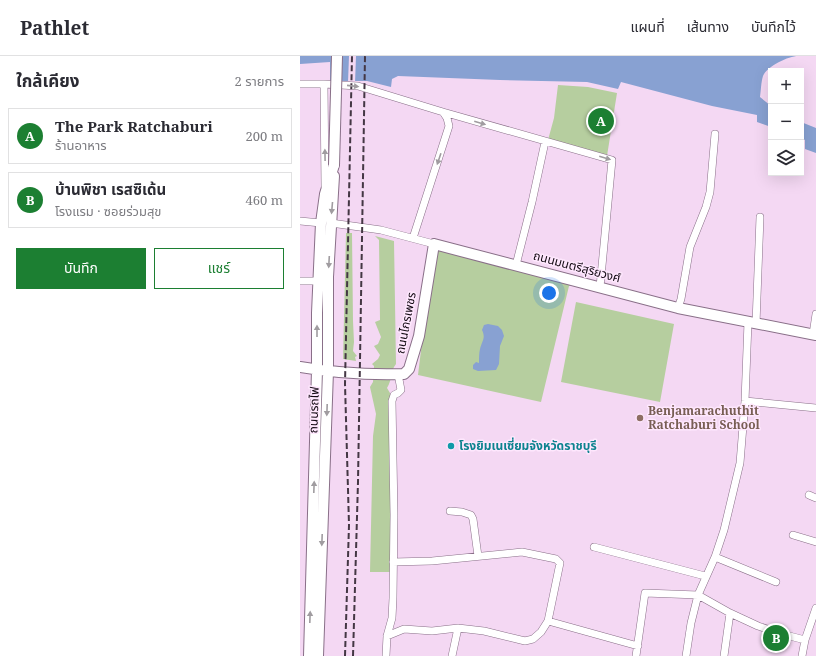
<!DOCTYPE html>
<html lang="th">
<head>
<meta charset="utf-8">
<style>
  body { margin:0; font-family:"Noto Serif","Noto Sans Thai",serif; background:#f7f7f7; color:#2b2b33 }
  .controls { position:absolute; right:12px; top:12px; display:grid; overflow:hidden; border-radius:0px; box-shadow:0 4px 16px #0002 }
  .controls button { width:36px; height:36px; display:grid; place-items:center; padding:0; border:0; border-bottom:1px solid #e1e1e2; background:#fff; color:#2b2b33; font:20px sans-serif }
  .you { position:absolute; left:249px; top:237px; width:14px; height:14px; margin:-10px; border:3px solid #fff; border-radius:50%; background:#1a73e8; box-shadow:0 0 0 6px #1a73e833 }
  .badge { display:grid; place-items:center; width:26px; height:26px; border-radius:50%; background:#1c7f32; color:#fff; font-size:13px; font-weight:700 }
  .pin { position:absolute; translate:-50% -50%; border:2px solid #fff; box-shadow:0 1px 4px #0006 }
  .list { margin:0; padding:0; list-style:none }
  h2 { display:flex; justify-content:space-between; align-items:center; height:52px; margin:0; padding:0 16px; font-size:17px }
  h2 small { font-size:13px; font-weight:400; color:#7c7c81 }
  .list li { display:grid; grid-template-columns:26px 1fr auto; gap:12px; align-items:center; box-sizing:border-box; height:56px; margin:0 8px 8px; padding:0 8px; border:1px solid #e1e1e2; border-radius:0px }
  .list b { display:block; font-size:15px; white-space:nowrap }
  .list p { margin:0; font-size:13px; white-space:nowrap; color:#7c7c81 }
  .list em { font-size:13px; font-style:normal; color:#7c7c81 }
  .actions { display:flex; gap:8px; padding:12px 16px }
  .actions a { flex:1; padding:9px 0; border:1px solid #1c7f32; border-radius:0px; text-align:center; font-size:14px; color:#1c7f32 }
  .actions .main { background:#1c7f32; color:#fff }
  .icon { flex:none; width:22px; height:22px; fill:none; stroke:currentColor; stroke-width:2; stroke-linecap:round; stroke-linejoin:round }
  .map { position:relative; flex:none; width:516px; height:600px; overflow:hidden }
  header { display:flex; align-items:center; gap:24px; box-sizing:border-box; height:56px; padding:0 20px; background:#fff; border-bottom:1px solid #e1e1e2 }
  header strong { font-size:19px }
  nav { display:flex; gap:22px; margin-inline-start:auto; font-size:14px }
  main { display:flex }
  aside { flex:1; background:#fff }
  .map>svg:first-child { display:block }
</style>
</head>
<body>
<header>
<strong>Pathlet</strong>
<nav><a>แผนที่</a><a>เส้นทาง</a><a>บันทึกไว้</a></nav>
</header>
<main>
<aside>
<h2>ใกล้เคียง<small>2 รายการ</small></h2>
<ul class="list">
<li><span class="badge">A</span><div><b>The Park Ratchaburi</b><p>ร้านอาหาร</p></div><em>200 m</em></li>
<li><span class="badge">B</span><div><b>บ้านพิชา เรสซิเด้น</b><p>โรงแรม · ซอยร่วมสุข</p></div><em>460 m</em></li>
</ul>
<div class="actions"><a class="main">บันทึก</a><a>แชร์</a></div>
</aside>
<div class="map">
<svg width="516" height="600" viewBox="0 0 516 600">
  <rect width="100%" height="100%" fill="#f4d8f3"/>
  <path fill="#b6ce9f" d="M 258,29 L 288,31 L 317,37 L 307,100 L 248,84 L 254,62 Z
    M 46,177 L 52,177 L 53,265 L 54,286 L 53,295 L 57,300 L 55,301 L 56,305 L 43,303 Z
    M 75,180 L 94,185 L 96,308 C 90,315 93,322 87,332 L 90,337 L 91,471 L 90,516 L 70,516 L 73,380 L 76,358 L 70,331 L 73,326 L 74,310 L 72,308 L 78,303 L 80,299 L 74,290 L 78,288 L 81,281 L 75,266 L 80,264 L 79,184 Z
    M 134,188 L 279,226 L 269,230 L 241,346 L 118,319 Z
    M 276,246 L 374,268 L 360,346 L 261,326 Z"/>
  <path fill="#88a1d2" d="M 0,0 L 498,0 C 489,0 467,10 463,20 C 461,26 461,35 460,41 L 471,50 L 471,71 L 457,66 L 457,59 L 412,50 L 321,26 L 318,33 L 287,26 L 200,24 L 98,20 L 92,23 L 91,31 L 67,25 L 30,25 L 30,6 L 0,8 Z
    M 501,66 L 516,72 L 516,97 L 505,93 L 505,84 L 501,82 Z
    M 188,268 L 198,270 L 202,274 L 204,280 L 200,290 L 199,308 L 196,314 L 178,315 L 173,313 L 173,309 L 176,306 L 179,307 C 179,302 179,297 180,293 C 182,285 186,282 182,274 L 184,269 Z"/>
  <path fill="#f4d8f3" d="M 49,0 L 56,0 L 55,27 L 48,27 Z"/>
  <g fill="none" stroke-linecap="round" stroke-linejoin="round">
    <defs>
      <path id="street" d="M 0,28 L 24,28 L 58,30 L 143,56 L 147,62 L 149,70 L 113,182
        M 24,28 L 25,130
        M 143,56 L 312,104 L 300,231
        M 0,165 L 21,167
        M 31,167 L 81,174 L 134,188
        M 216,209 L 232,146 L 245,86
        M 0,225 L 18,225
        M 378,252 L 381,243 L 390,191 L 406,151 L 410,136 L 415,78
        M 456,268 L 460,161
        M 513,278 L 516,258
        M 445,345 L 516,352
        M 509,439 L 516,442
        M 150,455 L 162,456 L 171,459 L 173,463 L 178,500
        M 493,479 L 516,486
        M 294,491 L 405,520
        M 415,501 L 476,526
        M 248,565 L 338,590
        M 87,580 L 104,573 L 132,575 L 158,572 L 184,575 L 225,585 L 233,583 L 241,576 L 248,565 L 260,507 L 256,503 L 222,496 L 132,505 L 93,506
        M 86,600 L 87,580 L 92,562 L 93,542 L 94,459 L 92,345 L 94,339 L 98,337 L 101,334 L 98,318
        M 152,600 L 158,572
        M 336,600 L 345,537 L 398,539 L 430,557 L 458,570 L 482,578 L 505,584
        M 386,600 L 391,567 L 398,539 L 415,501 L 424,474 L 440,407 L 445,345 L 448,266
        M 424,600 L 430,557
        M 502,600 L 505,584 L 516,552"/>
      <path id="secondary" d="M 0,311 C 34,317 69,319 104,318 L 109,313 L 119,280 L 134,188 L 378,252 L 516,279
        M 9,600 L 17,314 L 17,257 L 21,167 L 25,138 L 34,109
        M 18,600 L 28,315 L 28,221 L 34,120"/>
    </defs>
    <use href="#street" stroke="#896f88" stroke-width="8"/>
    <use href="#secondary" stroke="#896f88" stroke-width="12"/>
    <use href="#street" stroke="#fff" stroke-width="7"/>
    <use href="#secondary" stroke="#fff" stroke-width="10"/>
    <path stroke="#443744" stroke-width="2" stroke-dasharray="6 3" stroke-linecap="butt" d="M 45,600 L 49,469 L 45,328 L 52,0
      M 53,600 L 58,426 L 65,0"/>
    <defs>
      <path id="secondary-bridge" d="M 34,109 L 37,0"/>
    </defs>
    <use href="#secondary-bridge" stroke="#896f88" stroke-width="12" stroke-linecap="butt"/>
    <use href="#secondary-bridge" stroke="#fff" stroke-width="10"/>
  </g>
  <defs><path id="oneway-solid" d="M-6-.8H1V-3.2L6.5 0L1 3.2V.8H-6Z"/></defs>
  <g fill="#a09ca0">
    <use href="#oneway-solid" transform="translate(53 30) rotate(6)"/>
    <use href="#oneway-solid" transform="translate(180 67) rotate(16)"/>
    <use href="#oneway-solid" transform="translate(25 99) rotate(-91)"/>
    <use href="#oneway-solid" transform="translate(305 102) rotate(16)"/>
    <use href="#oneway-solid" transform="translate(139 103) rotate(109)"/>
    <use href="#oneway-solid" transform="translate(32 152) rotate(95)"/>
    <use href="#oneway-solid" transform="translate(29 206) rotate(93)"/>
    <use href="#oneway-solid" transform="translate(17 275) rotate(-90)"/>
    <use href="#oneway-solid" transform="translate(27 354) rotate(92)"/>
    <use href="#oneway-solid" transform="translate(14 431) rotate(-88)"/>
    <use href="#oneway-solid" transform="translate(22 484) rotate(92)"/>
    <use href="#oneway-solid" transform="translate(10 561) rotate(-88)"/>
  </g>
  <circle fill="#8d6e63" stroke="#fee7fd" stroke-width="1.5" cx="340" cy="362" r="4"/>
  <circle fill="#0f9aa8" stroke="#fee7fd" stroke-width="1.5" cx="151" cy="390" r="4"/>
  <g text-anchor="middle" stroke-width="3" stroke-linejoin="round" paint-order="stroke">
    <g font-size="12" fill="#110811" stroke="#fee7fd">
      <text transform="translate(277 211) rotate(15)" y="4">ถนนมนตรีสุริยวงศ์</text>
      <text transform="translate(106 267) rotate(-79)" y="4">ถนนไกรเพชร</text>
      <text transform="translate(14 354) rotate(-88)" y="4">ถนนรถไฟ</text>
    </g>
    <g font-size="12" font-weight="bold" fill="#785e54" stroke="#fee7fd" text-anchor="start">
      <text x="348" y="359">Benjamarachuthit<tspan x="348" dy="14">Ratchaburi School</tspan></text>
    </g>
    <g font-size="12" font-weight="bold" fill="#0d838f" stroke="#fee7fd" text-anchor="start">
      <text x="159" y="394">โรงยิมเนเซี่ยมจังหวัดราชบุรี</text>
    </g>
  </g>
</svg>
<div class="controls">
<button>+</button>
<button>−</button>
<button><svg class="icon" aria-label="layers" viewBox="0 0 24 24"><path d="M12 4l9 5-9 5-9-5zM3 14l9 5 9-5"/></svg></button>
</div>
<div class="you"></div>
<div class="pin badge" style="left:301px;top:65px">A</div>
<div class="pin badge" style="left:476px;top:582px">B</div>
</div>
</main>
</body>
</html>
